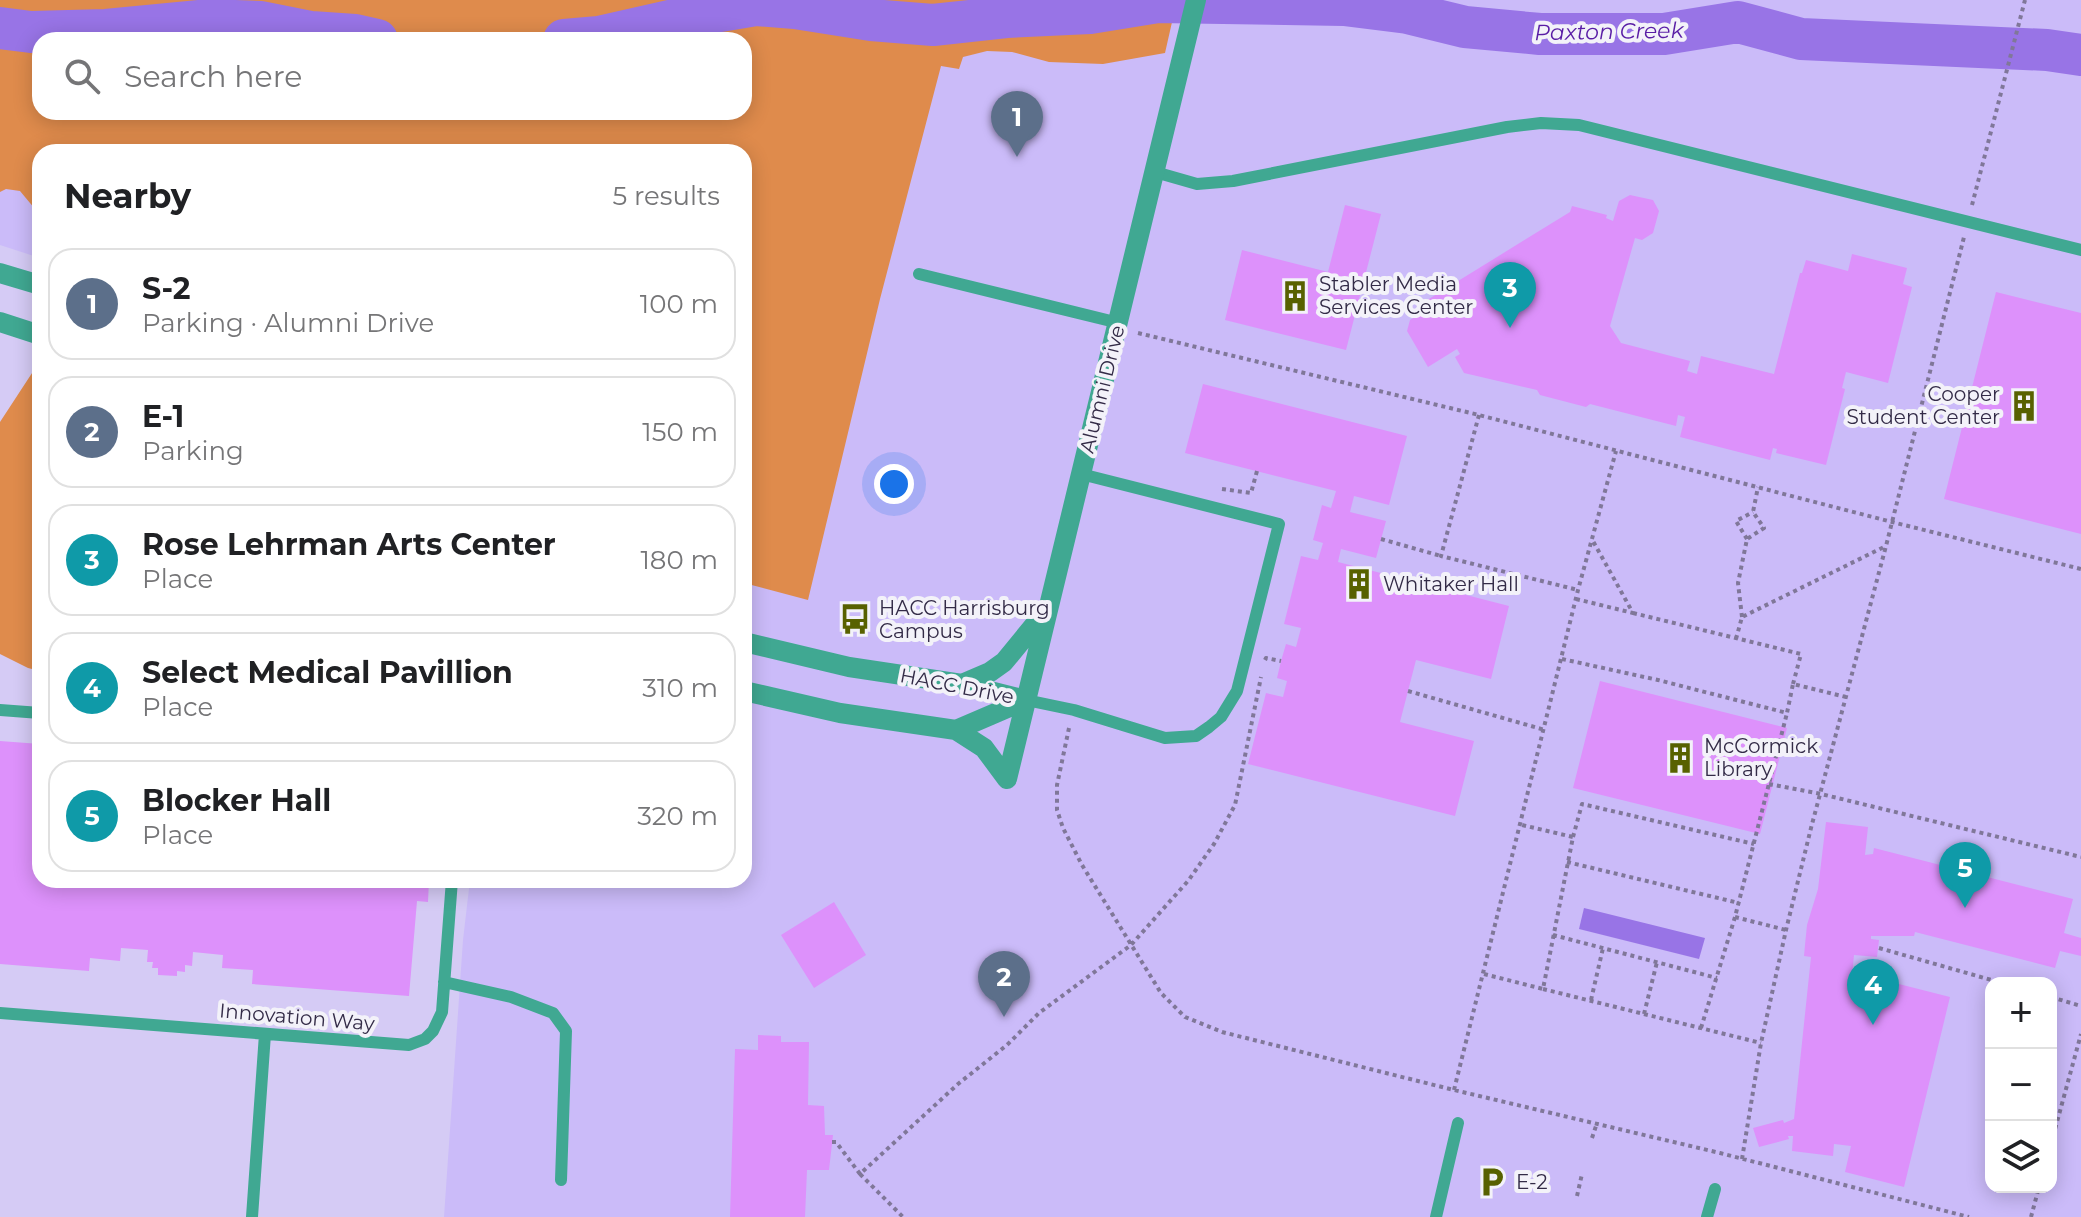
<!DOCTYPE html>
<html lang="en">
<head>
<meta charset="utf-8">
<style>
  body { margin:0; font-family:Montserrat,sans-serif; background:#f2f2f2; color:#202124 }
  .controls { position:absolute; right:24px; bottom:24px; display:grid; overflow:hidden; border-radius:16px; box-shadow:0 4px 20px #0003 }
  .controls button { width:72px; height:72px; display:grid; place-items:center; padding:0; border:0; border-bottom:2px solid #e0e0e0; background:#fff; color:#202124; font:40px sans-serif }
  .you { position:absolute; left:894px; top:484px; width:28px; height:28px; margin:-20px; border:6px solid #fff; border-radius:50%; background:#1a73e8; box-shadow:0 0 0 12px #1a73e833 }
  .badge { display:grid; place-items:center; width:52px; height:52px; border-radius:50%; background:#586100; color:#fff; font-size:26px; font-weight:700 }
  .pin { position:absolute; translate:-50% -66px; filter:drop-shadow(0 2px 4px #0008) }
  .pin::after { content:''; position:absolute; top:42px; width:28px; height:24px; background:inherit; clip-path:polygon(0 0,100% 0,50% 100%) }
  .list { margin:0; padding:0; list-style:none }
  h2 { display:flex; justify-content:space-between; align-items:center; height:104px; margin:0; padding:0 32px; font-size:34px }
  h2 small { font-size:26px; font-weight:400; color:#757577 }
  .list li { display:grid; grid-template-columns:52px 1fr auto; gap:24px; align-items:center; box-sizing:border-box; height:112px; margin:0 16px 16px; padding:0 16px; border:2px solid #e0e0e0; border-radius:24px }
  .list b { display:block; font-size:30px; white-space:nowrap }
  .list p { margin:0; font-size:26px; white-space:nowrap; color:#757577 }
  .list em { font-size:26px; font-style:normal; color:#757577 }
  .icon { flex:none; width:44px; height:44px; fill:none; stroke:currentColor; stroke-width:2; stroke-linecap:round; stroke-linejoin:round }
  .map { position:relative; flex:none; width:2081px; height:1217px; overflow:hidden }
  .search { position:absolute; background:#fff; box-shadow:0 4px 20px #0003; left:32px; top:32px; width:720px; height:88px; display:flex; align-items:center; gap:20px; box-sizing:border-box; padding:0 28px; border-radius:24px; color:#757577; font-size:30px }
  .panel { position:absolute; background:#fff; box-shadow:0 4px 20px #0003; left:32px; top:144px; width:720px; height:744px; border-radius:24px }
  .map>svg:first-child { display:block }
</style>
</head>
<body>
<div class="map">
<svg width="2081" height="1217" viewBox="0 0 2081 1217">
  <rect width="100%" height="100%" fill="#d5cbf5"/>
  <path fill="#cbbbf9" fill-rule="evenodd" d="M 0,0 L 2081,0 L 2081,1217 L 444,1217 L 463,940 L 470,880 L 744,880 L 744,152 L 40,152 L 40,258 L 0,245 ZM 40,40 L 744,40 L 744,112 L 40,112 ZM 1991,983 L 2051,983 L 2051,1187 L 1991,1187 Z"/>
  <path fill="#df8b4c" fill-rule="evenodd" d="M 0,0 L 1177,0 L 1165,53 L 1103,64 L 1049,62 L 1012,52 L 987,51 L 963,57 L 959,69 L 941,66 L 880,299 L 808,600 L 744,583 L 744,152 L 40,152 L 40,210 L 35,209 L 20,191 L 6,189 L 0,192 ZM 40,40 L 744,40 L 744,112 L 40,112 Z
    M 34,370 L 40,372 L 40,671 L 28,668 L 0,654 L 0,422 Z"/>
  <path fill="#9874e6" d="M 1584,908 L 1705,938 L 1699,959 L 1579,929 Z"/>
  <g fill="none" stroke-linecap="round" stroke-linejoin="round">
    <path stroke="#9874e6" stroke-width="42" d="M 0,28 L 31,32 L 106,30 L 209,20 L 261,22 L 311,32 L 355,35 L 377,40
      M 564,40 L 599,37 L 696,15 L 756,5 L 795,8 L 871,20 L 933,25 L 1006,17 L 1090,13 L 1158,2 L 1344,5 L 1408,13 L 1465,27 L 1540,34 L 1664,34 L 1738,22 L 1801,39 L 2047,50 L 2081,55"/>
  </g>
  <path fill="#dd91fb" d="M 1630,195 L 1653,200 L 1659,211 L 1653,233 L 1642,240 L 1635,238 L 1610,326 L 1621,343 L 1690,361 L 1687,371 L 1697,374 L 1701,356 L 1774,374 L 1800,273 L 1802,273 L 1806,260 L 1848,271 L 1852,254 L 1907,268 L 1903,284 L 1912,287 L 1888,383 L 1846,372 L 1842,388 L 1845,389 L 1826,465 L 1776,453 L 1777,449 L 1773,448 L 1770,460 L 1680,437 L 1685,417 L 1678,415 L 1676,426 L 1590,404 L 1586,407 L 1540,395 L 1537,390 L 1464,373 L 1455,357 L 1460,354 L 1457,349 L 1428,367 L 1407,331 L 1410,320 L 1428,309 L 1424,302 L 1570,212 L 1572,206 L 1607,215 L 1606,218 L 1613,221 L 1619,201 Z
    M 1345,205 L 1381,214 L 1346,350 L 1225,320 L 1242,250 L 1328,272 Z
    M 1996,292 L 2081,313 L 2081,534 L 1944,499 Z
    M 1203,384 L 1407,436 L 1389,505 L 1354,496 L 1350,512 L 1386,521 L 1376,558 L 1341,549 L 1338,562 L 1509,606 L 1491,679 L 1416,660 L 1400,722 L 1474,741 L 1455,816 L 1248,764 L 1266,693 L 1283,697 L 1287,681 L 1277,678 L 1281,661 L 1286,644 L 1296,647 L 1301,628 L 1284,624 L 1301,556 L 1318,560 L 1323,543 L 1313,540 L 1322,505 L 1331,508 L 1336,491 L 1185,453 Z
    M 1600,681 L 1787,728 L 1760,834 L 1573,788 Z
    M 0,741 L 40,744 L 40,880 L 429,880 L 428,902 L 417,901 L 409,996 L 252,984 L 253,970 L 222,968 L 223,955 L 193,952 L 192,966 L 185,965 L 185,972 L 177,971 L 177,976 L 158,975 L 158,968 L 152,968 L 153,962 L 147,962 L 148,950 L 121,948 L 120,961 L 90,958 L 89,971 L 0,964 Z
    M 1826,822 L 1868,827 L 1865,855 L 1873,854 L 1874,848 L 2073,899 L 2064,933 L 2081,938 L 2081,956 L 2060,951 L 2055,968 L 1915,932 L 1914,936 L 1871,936 L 1871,939 L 1879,940 L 1877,957 L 1854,955 L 1851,986 L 1888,994 L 1891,982 L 1950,997 L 1904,1187 L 1845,1172 L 1851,1146 L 1834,1144 L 1833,1156 L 1792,1151 L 1793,1136 L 1788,1136 L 1789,1139 L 1759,1147 L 1753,1128 L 1783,1120 L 1784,1123 L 1794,1119 L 1811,957 L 1804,956 L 1805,945 L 1807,925 L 1818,889 Z
    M 834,902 L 866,955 L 814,988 L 781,935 Z
    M 758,1035 L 781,1036 L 781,1042 L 809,1042 L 808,1105 L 824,1106 L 825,1135 L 833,1135 L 829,1170 L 807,1170 L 805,1217 L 730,1217 L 735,1049 L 758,1050 Z"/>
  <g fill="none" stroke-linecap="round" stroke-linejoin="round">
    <path stroke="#807799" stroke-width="4" stroke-dasharray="4 4" stroke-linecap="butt" d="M 1972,205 L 2025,0
      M 1138,333 L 1479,415 L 1892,522 L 2081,569
      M 1479,415 L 1441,556 L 1578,590
      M 1222,489 L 1251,493 L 1257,471
      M 1381,539 L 1441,556
      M 1747,539 L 1736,521 L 1753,512
      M 1576,599 L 1633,613 L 1593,541
      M 1633,613 L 1801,654 L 1793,684
      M 1742,617 L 1738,583 L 1747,539 L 1764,528 L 1753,512 L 1758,487
      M 1736,639 L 1742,617 L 1886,546
      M 1562,659 L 1658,680 L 1787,713 L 1793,684 L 1846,697
      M 1265,660 L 1266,658 L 1281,661
      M 1408,691 L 1545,730
      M 1069,728 L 1057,785 L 1057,810 L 1063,828 L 1082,865 L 1161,993 L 1185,1017 L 1222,1032 L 1454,1090 L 1720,1153 L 1969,1217
      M 1769,784 L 1821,794 L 2081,857
      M 1573,837 L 1582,804 L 1754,844
      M 1567,862 L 1739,903
      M 1735,917 L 1786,930
      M 1553,935 L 1717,978
      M 1879,948 L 2002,983
      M 1484,974 L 1543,989 L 1573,837 L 1522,825
      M 1543,989 L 1761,1043
      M 2051,997 L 2081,1006
      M 1591,1000 L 1603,948
      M 1644,1014 L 1657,962
      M 1701,1028 L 1735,917 L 1787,713
      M 1454,1090 L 1578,590 L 1616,451
      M 1592,1138 L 1597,1123
      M 832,1142 L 836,1142 L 860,1174 L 958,1084 L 1007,1045 L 1039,1013 L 1131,945 L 1188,881 L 1214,844 L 1235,805 L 1261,677
      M 2051,1144 L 2081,1034
      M 1742,1159 L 1761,1043 L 1786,930 L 1811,828 L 1886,546 L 1964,237
      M 860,1174 L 903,1217
      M 1577,1196 L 1582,1174
      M 2031,1217 L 2039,1187"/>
    <path stroke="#40a892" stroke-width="12" d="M 1155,172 L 1197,184 L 1233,181 L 1507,127 L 1541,123 L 1579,125 L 2081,250
      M 919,274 L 1119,323
      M 1026,700 L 1074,710 L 1165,738 L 1196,736 L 1209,727 L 1221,717 L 1237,691 L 1279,524 L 1081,474
      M 0,710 L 40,713
      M 444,982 L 511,997 L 553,1013 L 566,1031 L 561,1180
      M 0,1013 L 409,1045 L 425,1039 L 433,1031 L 442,1012 L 452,880
      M 252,1217 L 265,1034
      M 1436,1217 L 1458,1123
      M 1707,1217 L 1715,1189"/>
    <path stroke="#40a892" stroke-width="20" d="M 0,273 L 40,285
      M 0,322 L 40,335
      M 744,642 L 849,667 L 962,684 L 1026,700
      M 962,684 L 990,672 L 1004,662 L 1045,612
      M 744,691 L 840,713 L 956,730 L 1026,700
      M 956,730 L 984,748 L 1007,779
      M 1007,779 L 1196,0"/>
  </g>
  <defs>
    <symbol id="building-bare" viewBox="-9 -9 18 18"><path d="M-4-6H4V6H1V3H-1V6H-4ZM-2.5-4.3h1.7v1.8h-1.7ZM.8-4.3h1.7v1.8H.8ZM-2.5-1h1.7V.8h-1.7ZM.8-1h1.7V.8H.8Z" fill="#586100" stroke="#f3f2f9" stroke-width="2.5" paint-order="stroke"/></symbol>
    <symbol id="bus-bare" viewBox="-9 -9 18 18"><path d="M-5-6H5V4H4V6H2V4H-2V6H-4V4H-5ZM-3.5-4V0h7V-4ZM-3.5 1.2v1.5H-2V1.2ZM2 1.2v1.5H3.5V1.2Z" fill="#586100" stroke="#f3f2f9" stroke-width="2.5" paint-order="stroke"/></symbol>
    <symbol id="parking-bare" viewBox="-9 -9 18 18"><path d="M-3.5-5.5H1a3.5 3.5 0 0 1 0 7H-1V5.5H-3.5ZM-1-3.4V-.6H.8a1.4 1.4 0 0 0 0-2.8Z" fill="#586100" stroke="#f3f2f9" stroke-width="2.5" paint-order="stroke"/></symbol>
  </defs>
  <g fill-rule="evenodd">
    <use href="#building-bare" x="1273" y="274" width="44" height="44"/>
    <use href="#building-bare" x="2002" y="384" width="44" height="44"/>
    <use href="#building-bare" x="1337" y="562" width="44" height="44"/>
    <use href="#bus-bare" x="833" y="597" width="44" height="44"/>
    <use href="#building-bare" x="1658" y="736" width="44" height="44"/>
    <use href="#parking-bare" x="1470" y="1160" width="44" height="44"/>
  </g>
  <g text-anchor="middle" stroke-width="8" stroke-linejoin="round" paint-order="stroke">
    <g font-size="20" fill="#332b47" stroke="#f3f2f9" text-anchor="start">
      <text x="1319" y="291">Stabler Media<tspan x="1319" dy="23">Services Center</tspan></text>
      <text x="2000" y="401" text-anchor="end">Cooper<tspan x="2000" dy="23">Student Center</tspan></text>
      <text x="1383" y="591">Whitaker Hall</text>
      <text x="879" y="615">HACC Harrisburg<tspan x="879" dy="23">Campus</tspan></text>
      <text x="1704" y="753">McCormick<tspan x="1704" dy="23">Library</tspan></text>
      <text x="1516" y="1189">E-2</text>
    </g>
    <g font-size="20" fill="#332b47" stroke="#f3f2f9">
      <text transform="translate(1102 389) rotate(-76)" y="7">Alumni Drive</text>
      <text transform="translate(957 686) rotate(11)" y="7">HACC Drive</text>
      <text transform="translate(297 1017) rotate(5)" y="7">Innovation Way</text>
    </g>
    <g font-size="22" font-style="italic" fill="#591da5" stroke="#f3f2f9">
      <text transform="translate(1609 31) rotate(-1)" y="8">Paxton Creek</text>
    </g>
  </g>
</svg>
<div class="controls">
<button>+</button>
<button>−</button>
<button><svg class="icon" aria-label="layers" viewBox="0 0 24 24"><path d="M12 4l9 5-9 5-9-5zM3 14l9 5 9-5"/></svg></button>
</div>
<div class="you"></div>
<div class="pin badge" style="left:1017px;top:157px;background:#5c6f8a">1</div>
<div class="pin badge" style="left:1004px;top:1017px;background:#5c6f8a">2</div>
<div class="pin badge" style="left:1510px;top:328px;background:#0f9aa8">3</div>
<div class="pin badge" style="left:1873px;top:1025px;background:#0f9aa8">4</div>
<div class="pin badge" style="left:1965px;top:908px;background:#0f9aa8">5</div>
<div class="search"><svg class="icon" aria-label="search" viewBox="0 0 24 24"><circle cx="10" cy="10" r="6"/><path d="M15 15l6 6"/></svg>Search here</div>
<section class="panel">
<h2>Nearby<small>5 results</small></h2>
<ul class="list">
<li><span class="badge" style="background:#5c6f8a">1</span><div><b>S-2</b><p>Parking · Alumni Drive</p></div><em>100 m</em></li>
<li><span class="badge" style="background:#5c6f8a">2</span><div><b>E-1</b><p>Parking</p></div><em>150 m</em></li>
<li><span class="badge" style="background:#0f9aa8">3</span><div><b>Rose Lehrman Arts Center</b><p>Place</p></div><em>180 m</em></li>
<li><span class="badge" style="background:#0f9aa8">4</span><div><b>Select Medical Pavillion</b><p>Place</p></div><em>310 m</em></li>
<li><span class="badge" style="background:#0f9aa8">5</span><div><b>Blocker Hall</b><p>Place</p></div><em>320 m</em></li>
</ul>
</section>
</div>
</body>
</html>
